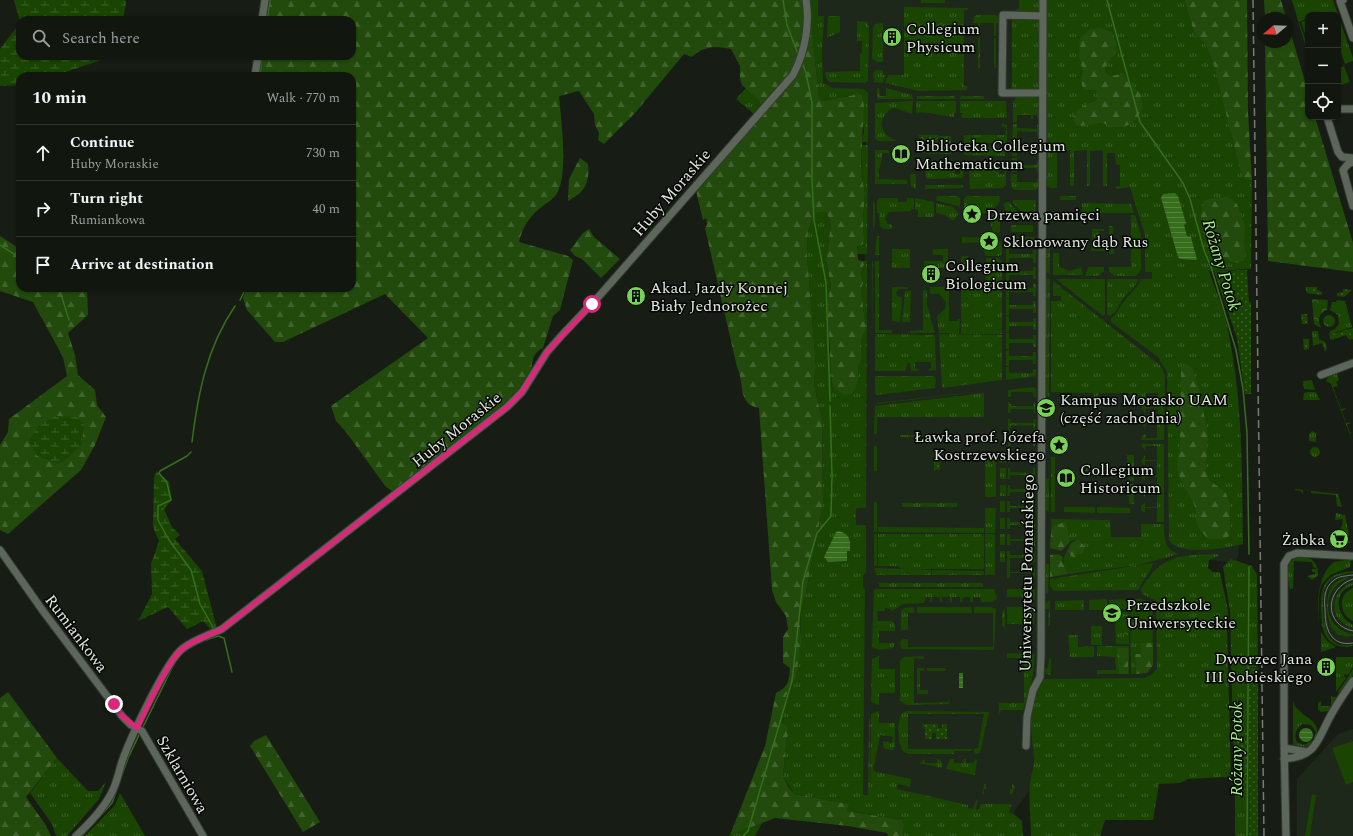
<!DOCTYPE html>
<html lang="en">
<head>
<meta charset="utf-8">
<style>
  body { margin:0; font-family:Spectral,serif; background:#1a1f18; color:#f1f3f6 }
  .controls { position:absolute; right:12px; top:12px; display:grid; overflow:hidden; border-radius:8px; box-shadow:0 1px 3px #0004 }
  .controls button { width:36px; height:36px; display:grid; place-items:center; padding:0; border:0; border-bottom:1px solid #30352f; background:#11160f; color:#f1f3f6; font:20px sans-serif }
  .compass { position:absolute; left:1257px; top:12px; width:36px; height:36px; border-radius:50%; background:#11160f; box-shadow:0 1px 3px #0004; rotate:251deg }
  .stop { position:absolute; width:12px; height:12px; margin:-9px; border:3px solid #db2777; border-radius:50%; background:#fff }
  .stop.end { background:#db2777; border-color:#fff; box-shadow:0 1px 4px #0008 }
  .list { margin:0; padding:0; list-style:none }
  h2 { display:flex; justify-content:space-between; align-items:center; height:52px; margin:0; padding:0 16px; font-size:17px }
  h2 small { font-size:13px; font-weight:400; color:#9c9f9e }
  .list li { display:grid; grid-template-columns:26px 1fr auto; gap:12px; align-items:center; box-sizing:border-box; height:56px; padding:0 16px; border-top:1px solid #30352f }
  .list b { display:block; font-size:15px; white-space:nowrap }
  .list p { margin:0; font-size:13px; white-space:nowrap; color:#9c9f9e }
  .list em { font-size:13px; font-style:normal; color:#9c9f9e }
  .icon { flex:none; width:22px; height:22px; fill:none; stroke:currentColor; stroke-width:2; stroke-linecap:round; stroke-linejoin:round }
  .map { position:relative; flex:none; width:1353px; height:836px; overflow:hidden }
  .search { position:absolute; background:#11160f; box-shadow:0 1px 3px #0004; left:16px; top:16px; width:340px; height:44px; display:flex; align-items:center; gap:10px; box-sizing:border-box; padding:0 14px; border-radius:12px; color:#9c9f9e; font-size:15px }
  .panel { position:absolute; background:#11160f; box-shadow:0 1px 3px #0004; left:16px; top:72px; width:340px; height:220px; border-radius:12px }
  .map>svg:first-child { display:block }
</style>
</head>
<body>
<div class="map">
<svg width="1353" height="836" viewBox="0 0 1353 836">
  <defs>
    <pattern id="grass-tufts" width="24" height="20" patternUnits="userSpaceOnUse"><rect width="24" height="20" fill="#194402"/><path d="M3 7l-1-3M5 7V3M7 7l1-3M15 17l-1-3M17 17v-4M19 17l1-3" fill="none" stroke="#3a5f27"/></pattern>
    <pattern id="forest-firs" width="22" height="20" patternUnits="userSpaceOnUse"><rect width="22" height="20" fill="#214a0c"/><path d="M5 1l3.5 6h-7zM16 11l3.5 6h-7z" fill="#41642f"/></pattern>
    <pattern id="wetland-marsh" width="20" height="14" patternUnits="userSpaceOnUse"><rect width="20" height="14" fill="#194402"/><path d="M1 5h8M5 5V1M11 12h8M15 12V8" fill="none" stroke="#3a5f27"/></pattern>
    <pattern id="park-crowns" width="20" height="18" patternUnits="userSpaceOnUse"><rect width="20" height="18" fill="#194402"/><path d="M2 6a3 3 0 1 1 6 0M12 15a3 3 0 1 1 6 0" fill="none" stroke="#3a5f27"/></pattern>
    <pattern id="garden-dots" width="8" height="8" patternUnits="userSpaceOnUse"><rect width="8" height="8" fill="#194402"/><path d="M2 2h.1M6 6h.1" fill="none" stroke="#3a5f27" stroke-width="1.8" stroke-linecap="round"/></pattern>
    <pattern id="water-rules" width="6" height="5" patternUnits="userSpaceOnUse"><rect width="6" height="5" fill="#376e1e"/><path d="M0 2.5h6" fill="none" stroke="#54833e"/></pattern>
  </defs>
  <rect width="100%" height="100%" fill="#171d14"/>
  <path fill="#1d281a" d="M 811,0 L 1078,0 L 1232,438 L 1239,551 L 1236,564 L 1207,559 L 1157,567 L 1160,714 L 1036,781 L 1009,819 L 860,798 L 805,730 L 864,378 L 866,93 L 821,92 Z
    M 1353,573 L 1353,582 L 1344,585 L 1339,591 L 1335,613 L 1343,624 L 1353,628 L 1353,634 L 1344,631 L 1335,623 L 1330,614 L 1328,604 L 1330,596 L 1334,588 L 1348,579 L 1342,578 L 1337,580 L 1328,592 L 1327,596 L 1328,620 L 1342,636 L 1353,636 L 1353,641 L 1351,641 L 1353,645 L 1343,645 L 1332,640 L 1324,628 L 1323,594 L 1331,580 L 1339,576 Z
    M 1353,729 L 1353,836 L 1297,836 L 1297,779 L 1338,734 Z"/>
  <path fill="url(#grass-tufts)" fill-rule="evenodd" d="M 809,0 L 818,0 L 818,16 L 824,16 L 822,50 L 823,83 L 833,88 L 864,89 L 868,93 L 868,142 L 861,142 L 864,132 L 859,94 L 823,101 L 819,99 Z
    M 921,0 L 945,0 L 945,3 L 921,3 Z
    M 1019,0 L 1041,0 L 1040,10 L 1038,13 L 1012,13 L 1019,8 Z
    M 1046,0 L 1184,0 L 1195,35 L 1205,43 L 1214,66 L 1247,180 L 1252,181 L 1251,269 L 1209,271 C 1214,286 1221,302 1225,317 C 1243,392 1242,468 1243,544 C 1226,548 1179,557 1169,540 L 1167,372 L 1158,357 L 1111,322 L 1111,318 C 1119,313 1119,307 1125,300 C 1131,292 1137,289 1141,279 L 1152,279 L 1152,272 L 1145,272 L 1145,235 L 1130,187 L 1117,189 L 1115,186 L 1120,186 L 1120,165 L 1116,165 L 1115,153 L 1107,153 L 1107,186 L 1103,186 L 1103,150 L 1090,151 L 1090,186 L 1087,186 L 1087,150 L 1074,151 L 1074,186 L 1070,186 L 1070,150 L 1057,151 L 1057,188 L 1051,188 L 1045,185 Z
    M 1292,0 L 1333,0 L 1338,15 L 1327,15 L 1326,12 L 1318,15 L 1308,15 L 1308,18 L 1299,22 L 1308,47 L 1308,55 Z
    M 904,7 L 968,8 L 968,10 L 964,10 L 964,86 L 968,87 L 966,90 L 919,91 L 885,83 L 888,75 L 904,75 L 904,30 L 910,30 L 909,27 L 904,27 Z
    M 976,15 L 996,15 L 999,17 L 1000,23 L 996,23 L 996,36 L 994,36 L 994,23 L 980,23 L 980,36 L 978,36 L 978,23 L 973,23 L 974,17 Z
    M 1338,15 L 1353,58 L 1353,61 L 1345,64 L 1338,45 Z
    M 828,16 L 840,16 L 840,32 L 827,38 Z
    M 1012,19 L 1038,19 L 1040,21 L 1040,86 L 1036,90 L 1012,91 Z
    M 857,21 L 867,22 L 869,27 L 868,81 L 865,83 L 829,82 L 826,78 L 825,72 L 860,71 L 860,54 L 862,53 L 862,41 L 857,41 Z
    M 883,23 L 883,62 L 876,62 L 872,58 L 873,28 L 875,24 Z
    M 978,38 L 980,38 L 980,68 L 978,68 Z
    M 994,38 L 996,38 L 996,68 L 994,68 Z
    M 883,70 L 883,75 L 886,75 L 883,83 L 874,82 L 873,73 L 876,70 Z
    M 746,88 L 759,101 L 762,107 L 755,115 L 736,99 Z
    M 877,88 L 879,88 L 880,96 L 886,96 L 886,88 L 912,95 L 913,99 L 877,99 Z
    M 917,96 L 954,96 L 956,99 L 917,99 Z
    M 961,96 L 984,96 L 984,99 L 960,99 Z
    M 1017,96 L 1039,97 L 1038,118 L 1037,119 L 1037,115 L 1033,115 L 1033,119 L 1031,119 L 1031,115 L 1017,115 L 1017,122 L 1013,122 L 1013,102 Z
    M 913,101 L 912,114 L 895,108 C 885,110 877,123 885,133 C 888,137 894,139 897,141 L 878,141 L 875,138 L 875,103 Z
    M 916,101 L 956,101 L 956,113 L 954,113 L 954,117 C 943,116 926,111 916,113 Z
    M 960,101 L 1006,101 L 1007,118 L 962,118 L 962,113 L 960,113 Z
    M 1002,123 L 1007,125 L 1007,141 L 1005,143 L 964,143 L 964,135 L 1005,135 L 1006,127 L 1002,126 Z
    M 1013,124 L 1017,124 L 1017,128 L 1037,129 L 1037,124 L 1040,126 L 1039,134 L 1037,136 L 1037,132 L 1017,131 L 1017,139 L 1012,139 Z
    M 1012,141 L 1017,141 L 1017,145 L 1037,145 L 1037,141 L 1040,144 L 1039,152 L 1037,155 L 1037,151 L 1017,151 L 1017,156 L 1012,156 Z
    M 862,145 L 868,145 L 867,254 L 858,254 L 856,250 L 864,238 L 863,219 L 865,193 L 861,174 Z
    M 964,147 L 1005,148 L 1005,156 L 964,155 Z
    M 875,150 L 889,150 L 889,153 L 882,153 C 883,162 877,170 879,179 L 907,180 L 907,184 L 875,184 Z
    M 1012,158 L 1017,158 L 1017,165 L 1037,165 L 1037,160 L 1039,163 L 1040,168 L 1037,173 L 1036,168 L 1017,168 L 1017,172 L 1011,172 Z
    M 1004,163 L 1006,164 L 1006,185 L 1003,188 L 970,189 L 969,168 L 999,167 L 999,174 L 1004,174 Z
    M 951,167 L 954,167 L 955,174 L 960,174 L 960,167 L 964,167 L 963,178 L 927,179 L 925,170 L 919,168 Z
    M 910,174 L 916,174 L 916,189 L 911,187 Z
    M 1011,174 L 1017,174 L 1017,182 L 1036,182 L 1037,178 L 1039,180 L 1040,187 L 1035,190 L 1014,190 L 1011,186 Z
    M 925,185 L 962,185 L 964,188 L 925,189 Z
    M 937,196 L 958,196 L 960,199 L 960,207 L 936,200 Z
    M 966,196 L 999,196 L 1000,200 C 996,211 982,215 971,215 L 964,208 L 964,199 Z
    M 1060,196 L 1076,196 L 1076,200 L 1060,200 Z
    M 879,198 L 898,198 L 898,202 L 907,202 L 907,198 L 914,198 L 914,209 L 911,209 L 911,211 L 889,212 L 885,219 L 888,224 L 892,225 L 892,229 L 883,229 L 880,226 L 879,213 L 877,213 L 877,202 Z
    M 915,198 L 934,202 L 934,217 L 918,217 L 918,210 L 915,210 Z
    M 1013,200 L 1036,200 L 1036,219 L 1030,220 L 1012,202 Z
    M 873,201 L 875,204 L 875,224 L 873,229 Z
    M 1006,202 L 1009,202 L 1025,220 L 1006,219 L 1004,204 Z
    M 936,203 L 953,207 L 959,214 L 953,221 L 945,215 L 936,213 Z
    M 1082,203 L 1131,204 L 1134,213 L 1082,213 Z
    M 1000,211 L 1000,232 L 993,233 L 989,216 Z
    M 818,212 L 826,212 L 831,223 L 826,260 L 831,286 L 828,298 L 829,353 L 858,380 L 858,368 L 862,359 L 861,341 L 866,328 L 861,290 L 863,283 L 861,274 L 864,264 L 862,261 L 867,261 L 866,508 L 857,508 L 856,510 L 856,525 L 866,525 L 866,571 L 863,576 L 863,588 L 865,589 L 863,795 L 868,795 L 869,720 L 870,717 L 870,795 L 871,714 L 879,711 L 879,723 L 895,723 L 895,747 L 892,750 L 885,749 L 883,746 L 883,741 L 892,743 L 893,737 L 880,735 L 873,771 L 911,779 L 910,787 L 898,784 L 897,789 L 968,805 L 968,808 L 973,809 L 976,801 L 978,799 L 976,809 L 978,810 L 981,804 L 1009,804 L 1011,805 L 1009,813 L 1014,814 L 1022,821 L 1023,836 L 903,836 L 904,824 L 902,820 L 847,811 L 847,804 L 794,794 L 783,776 L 788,727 L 782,723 L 786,696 L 796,678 L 801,629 L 800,615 L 806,592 L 823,503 L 822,419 L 815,390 L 814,378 L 816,367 L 807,255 L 808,231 L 812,221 Z
    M 1131,215 L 1135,215 L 1141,235 L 1141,245 L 1139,246 L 1141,247 L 1141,270 L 1136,276 L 1114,276 L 1109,271 L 1109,267 L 1131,267 Z
    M 1011,225 L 1033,225 L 1033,232 L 1011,232 Z
    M 1109,226 L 1113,226 L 1114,254 L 1109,254 Z
    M 1092,229 L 1104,229 L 1104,231 L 1099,231 L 1099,238 L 1092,238 Z
    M 877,236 L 879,236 L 879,255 L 875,255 Z
    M 962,237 L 998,238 L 1002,244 L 1002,253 L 1000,256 L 986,256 L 981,242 L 962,243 Z
    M 1010,237 L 1035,237 L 1036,246 L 1033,246 L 1033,241 L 1009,241 L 1009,247 L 1006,247 L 1006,240 Z
    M 1045,242 L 1050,242 L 1050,274 L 1045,271 Z
    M 1092,243 L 1106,243 L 1105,251 L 1091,251 Z
    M 1006,248 L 1009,248 L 1009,254 L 1033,254 L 1033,250 L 1036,250 L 1036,263 L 1033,263 L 1033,258 L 1009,258 L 1009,264 L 1006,264 Z
    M 892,249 L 910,249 L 910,268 L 903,268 L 902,266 L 902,268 L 892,268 Z
    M 933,249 L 948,249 L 948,268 L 924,268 L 924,261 L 943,261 L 943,255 L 933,255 Z
    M 1053,253 L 1059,253 L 1059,267 L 1070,271 L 1081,267 L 1083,275 L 1053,275 Z
    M 961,256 L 968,256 L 967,267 L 961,267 Z
    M 986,258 L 999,258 L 1002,261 L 1002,287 L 986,287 Z
    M 873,261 L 872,334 L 872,262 Z
    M 875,261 L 879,261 L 879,330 L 892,330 L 892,333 L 875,333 Z
    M 1006,265 L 1009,265 L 1009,271 L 1033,271 L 1033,267 L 1036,267 L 1036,279 L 1033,279 L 1033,275 L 1009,275 L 1009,281 L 1006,281 Z
    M 1088,267 L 1104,267 L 1104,271 L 1098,276 L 1085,276 Z
    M 1045,279 L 1050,279 L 1049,397 L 1045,394 Z
    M 1056,279 L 1105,279 L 1105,315 L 1103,316 Z
    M 1107,279 L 1139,279 C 1135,288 1129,291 1123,299 C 1118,305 1118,312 1110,316 L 1107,315 Z
    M 1053,281 L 1161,366 L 1165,376 L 1164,440 L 1141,440 L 1143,435 L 1145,434 L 1146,438 L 1157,438 L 1157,424 L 1146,424 L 1145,428 L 1141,423 L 1145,418 L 1146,422 L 1158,422 L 1158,409 L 1146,408 L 1145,413 L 1141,408 L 1145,402 L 1146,407 L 1158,407 L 1158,393 L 1146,393 L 1145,397 L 1131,397 L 1130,393 L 1099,393 L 1098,397 L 1094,397 L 1094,393 L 1051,392 L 1051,301 L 1061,301 L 1061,296 L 1053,296 Z
    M 1006,282 L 1009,282 L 1009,288 L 1033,288 L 1033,284 L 1036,284 L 1036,296 L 1033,296 L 1033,292 L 1009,292 L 1009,298 L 1006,298 Z
    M 961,286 L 968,286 L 973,289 L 1002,289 L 1002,334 L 961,334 Z
    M 892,287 L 908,287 L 908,289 L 899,289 L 896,292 L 897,296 L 902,298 L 900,322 L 892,321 Z
    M 930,287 L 949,287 L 949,321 L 957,321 L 958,319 L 960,319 L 959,334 L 939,333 L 937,316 L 945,309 L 946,302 L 939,294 L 930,294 Z
    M 923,290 L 927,290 L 927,305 L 935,333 L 910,333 L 910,331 L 923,330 Z
    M 905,291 L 911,291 L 910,322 L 902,322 Z
    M 1006,299 L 1009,299 L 1009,305 L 1033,305 L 1033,301 L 1036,301 L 1036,313 L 1033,313 L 1033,309 L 1009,309 L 1009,315 L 1006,315 Z
    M 1337,300 L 1345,301 L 1352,327 L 1329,335 L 1330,331 L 1335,329 L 1339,324 L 1338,315 L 1330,310 L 1332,302 L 1336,302 Z
    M1323 321a6 6 0 1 1 12 0a6 6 0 1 1-12 0Z
    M 1006,316 L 1009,316 L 1009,322 L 1033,322 L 1033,318 L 1036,318 L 1036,330 L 1033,330 L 1033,326 L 1009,326 L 1009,332 L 1006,332 Z
    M 1312,331 L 1318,331 L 1319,339 L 1325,342 L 1327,349 L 1325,351 L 1322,343 L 1313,346 Z
    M 1006,333 L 1009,333 L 1009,339 L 1033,339 L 1033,335 L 1036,335 L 1036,347 L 1033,347 L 1033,343 L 1009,343 L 1009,349 L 1006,349 Z
    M 875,334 L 935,335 L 936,370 L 929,371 L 929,369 L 931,368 L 931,362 L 915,362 L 915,368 L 918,369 L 918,371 L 911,371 L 910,363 L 908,363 L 905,371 L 875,371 Z
    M 939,334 L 1002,335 L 1002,380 L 942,388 Z
    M 1006,350 L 1009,350 L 1009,356 L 1033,356 L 1033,352 L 1036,352 L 1036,364 L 1033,364 L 1033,360 L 1009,360 L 1009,366 L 1006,366 Z
    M 1006,367 L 1009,367 L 1009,373 L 1033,373 L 1033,369 L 1036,369 L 1036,376 L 1006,380 Z
    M 1336,372 L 1339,380 L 1336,382 L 1338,386 L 1333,387 L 1341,409 L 1346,408 L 1346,409 L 1342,411 L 1346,423 L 1351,422 L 1347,425 L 1350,433 L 1353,432 L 1350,434 L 1353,443 L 1331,384 L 1326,381 L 1329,375 Z
    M 875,376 L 934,376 L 936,378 L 935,388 L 877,395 L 875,393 Z
    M 1312,380 L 1315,390 L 1304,389 L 1303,381 Z
    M 1034,387 L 1036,389 L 1036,397 L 1034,397 L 1033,392 L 1011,392 L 1011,397 L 1008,397 L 1008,390 Z
    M 983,391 L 877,404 L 877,403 Z
    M 1308,392 L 1316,392 L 1320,400 L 1303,400 L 1304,393 Z
    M 984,393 L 984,417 L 877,417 L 877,434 L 874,434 L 875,406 Z
    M 1008,402 L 1010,402 L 1011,406 L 1033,406 L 1034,402 L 1035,402 L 1035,413 L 1034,413 L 1033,409 L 1011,409 L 1010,413 L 1008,413 Z
    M 1008,419 L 1010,419 L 1011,423 L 1033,423 L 1034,419 L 1036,419 L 1035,430 L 1034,430 L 1033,426 L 1011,425 L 1010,430 L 1008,430 Z
    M 1312,431 L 1316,433 L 1316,442 L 1309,441 L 1309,434 Z
    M 900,435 L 957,436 L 957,437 L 900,437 Z
    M 1008,435 L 1010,435 L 1011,439 L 1033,440 L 1034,435 L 1036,435 L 1035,446 L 1033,446 L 1033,442 L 1011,442 L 1010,446 L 1008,446 Z
    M 1141,444 L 1164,444 L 1164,522 L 1157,522 L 1157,508 L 1145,508 L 1145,513 L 1141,510 L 1141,506 L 1145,502 L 1145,507 L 1157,507 L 1157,493 L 1145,493 L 1145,497 L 1141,492 L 1145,487 L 1145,491 L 1157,491 L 1157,477 L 1145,477 L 1145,481 L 1141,476 L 1145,471 L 1145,475 L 1157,475 L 1157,461 L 1145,461 L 1145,466 L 1141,461 L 1145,455 L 1145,460 L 1157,460 L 1157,446 L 1146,446 L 1145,450 L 1142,447 Z
    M 874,446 L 877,446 L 877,471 L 874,471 Z
    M1310 452a5 5 0 1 1 10 0a5 5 0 1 1-10 0Z
    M 985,452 L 996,452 L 996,497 L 985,497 Z
    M 1000,452 L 1006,452 L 1006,463 L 1000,463 Z
    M 1008,452 L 1010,452 L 1010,456 L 1033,456 L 1034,452 L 1035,452 L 1035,463 L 1033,463 L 1033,459 L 1010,458 L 1010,463 L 1008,463 Z
    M 1127,455 L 1134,455 L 1134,481 L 1129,481 L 1129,474 L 1127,473 Z
    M 1051,457 L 1055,457 L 1055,512 L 1051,512 Z
    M 1000,468 L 1006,468 L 1006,479 L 1000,479 Z
    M 1008,468 L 1010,468 L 1010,472 L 1033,473 L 1033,468 L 1035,468 L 1035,479 L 1033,479 L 1033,475 L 1010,475 L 1010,479 L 1008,479 Z
    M 1044,478 L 1049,479 L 1049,512 L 1044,508 Z
    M 1127,484 L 1134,484 L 1134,504 L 1129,504 L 1129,496 L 1127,496 Z
    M 1000,485 L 1006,485 L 1006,496 L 1000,496 Z
    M 1008,485 L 1010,485 L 1010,489 L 1033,489 L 1033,485 L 1035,485 L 1035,496 L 1033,496 L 1033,492 L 1010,492 L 1010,496 L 1007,496 Z
    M 1296,489 L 1338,494 L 1342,507 L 1337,506 L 1336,495 L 1311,493 L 1311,491 L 1303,490 L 1303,493 L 1301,492 L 1301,491 L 1294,490 Z
    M 1000,501 L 1005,501 L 1005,512 L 1000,512 Z
    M 1007,501 L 1010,501 L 1010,506 L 1033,506 L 1033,501 L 1035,501 L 1035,512 L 1033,512 L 1033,508 L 1010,508 L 1010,512 L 1007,512 Z
    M 874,502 L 877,502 L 877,532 L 874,532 Z
    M 902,503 L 957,503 L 957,507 L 902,507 Z
    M 1064,507 L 1095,507 L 1095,513 L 1064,512 Z
    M 1097,507 L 1130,508 L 1130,513 L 1097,513 Z
    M 985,508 L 996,508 L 995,533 L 985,533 Z
    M 1336,513 L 1345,515 L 1349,536 L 1345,537 L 1346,541 L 1350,541 L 1351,543 L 1341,543 L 1341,526 L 1342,526 L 1343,519 L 1335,520 Z
    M 1000,518 L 1005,518 L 1005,529 L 1000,529 Z
    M 1007,518 L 1010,518 L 1010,522 L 1033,522 L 1033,518 L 1035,518 L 1035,529 L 1033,529 L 1033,525 L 1010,525 L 1010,529 L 1007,529 Z
    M 1051,519 L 1110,520 L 1111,537 L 1141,537 L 1141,524 L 1164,524 C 1164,537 1164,550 1179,554 L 1138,565 L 1068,574 C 1064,565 1060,560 1067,552 L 1070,556 L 1080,543 L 1077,539 L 1070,542 L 1066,529 L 1067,523 L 1051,533 Z
    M 878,527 L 984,528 L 984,533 L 878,532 Z
    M 874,534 L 877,534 L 877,566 L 874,566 Z
    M 878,534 L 984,534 L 984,569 L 901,569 L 898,566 L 878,566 Z
    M 985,534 L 995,534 L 995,575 L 985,575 Z
    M 1000,534 L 1005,534 L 1005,545 L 1000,545 Z
    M 1007,534 L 1010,534 L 1010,539 L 1033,539 L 1033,534 L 1035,534 L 1035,546 L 1033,546 L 1033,541 L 1010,541 L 1010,545 L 1007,545 Z
    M 1000,551 L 1005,551 L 1005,562 L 1000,562 Z
    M 1007,551 L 1010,551 L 1010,555 L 1033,555 L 1033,551 L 1035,551 L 1035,562 L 1033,562 L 1033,558 L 1010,558 L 1010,572 L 1033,572 L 1033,567 L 1035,567 L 1035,578 L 1033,578 L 1033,573 L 1010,573 L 1010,578 L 1007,578 Z
    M 1218,554 L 1218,556 L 1209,560 L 1208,568 L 1213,572 L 1220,572 L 1228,611 L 1227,627 L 1231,779 L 1224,777 L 1188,779 L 1180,783 L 1159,784 L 1153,820 L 1105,820 L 1100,836 L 1031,836 C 1031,819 1028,800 1030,783 C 1031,774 1035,766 1034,756 C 1032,733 1023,697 1044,679 L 1145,678 L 1152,674 L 1157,669 L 1156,606 L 1155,600 L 1142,594 L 1141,589 C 1161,554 1182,555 1218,554 Z
    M 1297,557 C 1310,554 1319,563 1318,576 L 1312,580 L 1307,576 L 1315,574 L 1315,572 L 1312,572 L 1312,569 L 1316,569 L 1316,568 L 1313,567 L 1312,562 L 1294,561 L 1293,589 L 1290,589 C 1288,577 1283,564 1297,557 Z
    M 1231,559 L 1252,566 L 1257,575 L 1258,667 L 1249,667 L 1249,732 L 1233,733 L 1230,611 L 1223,567 Z
    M 1351,559 L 1350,567 L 1330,575 L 1321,585 L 1319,596 L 1318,625 C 1318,604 1316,576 1334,562 Z
    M 1153,563 C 1151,573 1142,579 1139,590 L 1054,591 L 1050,586 L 1050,579 Z
    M 1044,564 L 1049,564 L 1048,594 L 1044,590 Z
    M 874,568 L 931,570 L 931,575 L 876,575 Z
    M 932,570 L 984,571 L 984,575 L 932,575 Z
    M 1353,571 L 1353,573 C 1345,574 1336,575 1330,581 C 1322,589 1323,598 1323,608 C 1324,628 1327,649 1353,645 L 1353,646 C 1325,651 1321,629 1321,608 C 1321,597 1321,587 1329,579 C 1336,573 1345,572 1353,571 Z
    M 1348,577 L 1348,579 C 1319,589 1323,629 1353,634 L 1353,636 C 1334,639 1328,625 1327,609 C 1327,593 1329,581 1348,577 Z
    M 1353,582 L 1353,585 C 1332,592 1336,616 1353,625 L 1353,628 C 1327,621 1329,590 1353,582 Z
    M 879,583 L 983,583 L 983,587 L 879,587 Z
    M 1353,588 L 1353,621 C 1339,614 1337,595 1353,588 Z
    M 874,589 L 994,589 L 997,598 L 993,602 L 981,602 L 980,597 L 973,597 L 973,602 L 970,602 L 970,597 L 963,597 L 962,602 L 960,602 L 960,597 L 952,597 L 952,602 L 950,602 L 950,597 L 942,597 L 942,602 L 940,602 L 940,597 L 932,597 L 932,602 L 930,602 L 930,597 L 926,597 L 924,603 L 903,604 L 892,611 L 890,609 L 885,608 L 885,611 L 877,611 L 878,621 L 892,621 L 895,625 L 895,631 L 879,631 L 879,643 L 895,643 L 893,648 L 879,650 L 872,647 Z
    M 1007,589 L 1035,589 L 1035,601 L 1033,597 L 1007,597 Z
    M 1107,599 L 1107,610 L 1089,610 L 1089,600 Z
    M 1129,599 L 1129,609 L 1109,610 L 1109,600 Z
    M 1130,599 L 1140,599 L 1147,601 L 1152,609 L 1153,643 L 1141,643 L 1141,654 L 1135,655 L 1136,674 L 1131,674 Z
    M 1050,600 L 1050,626 L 1048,626 L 1049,609 L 1044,609 L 1045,604 Z
    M 1084,600 L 1084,610 L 1055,610 L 1055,601 Z
    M 914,607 L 914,613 L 908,613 L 908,630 L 901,630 L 901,611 L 904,608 Z
    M 917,607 L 971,607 L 972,613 L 917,613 Z
    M 974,607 L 991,607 L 996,609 L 994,650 L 901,649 L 900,642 L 903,639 L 908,639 L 908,647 L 993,647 L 993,613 L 974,613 Z
    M 1007,607 L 1035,607 L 1034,624 L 1007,624 Z
    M 1005,608 L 1005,628 L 1002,625 L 1002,612 Z
    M 1115,612 L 1124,612 L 1124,635 L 1129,635 L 1129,644 L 1116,644 Z
    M 1091,626 L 1102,626 L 1102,645 L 1091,645 Z
    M 1321,632 L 1327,641 L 1336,647 L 1321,652 Z
    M 1068,635 L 1078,635 L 1078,647 L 1094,646 L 1094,657 L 1070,657 Z
    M 1097,646 L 1129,646 L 1129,674 L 1097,674 L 1097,670 L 1116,670 L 1115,657 L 1097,656 Z
    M 1007,653 L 1035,654 L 1032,681 L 1023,710 L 1001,710 L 999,714 L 999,703 L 1024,703 L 1024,658 L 1007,658 Z
    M 879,656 L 879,669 L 895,669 L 895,693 L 879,693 L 879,705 L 871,702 L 872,659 Z
    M 924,656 L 924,659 L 914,658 L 914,703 L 948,702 L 950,699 L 949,704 L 907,705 L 900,701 L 900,660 L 904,657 Z
    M 1336,657 L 1353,657 L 1353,667 L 1348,675 L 1345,674 L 1344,676 L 1346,678 L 1336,692 Z
    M 1051,658 L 1051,675 L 1046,674 L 1044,669 L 1048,668 L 1049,659 Z
    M 917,668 L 924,668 L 924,671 L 920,671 L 920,690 L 928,690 L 928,694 L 917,694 Z
    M 927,668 L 946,668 L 946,671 L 927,671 Z
    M 1353,669 L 1353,675 L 1340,694 L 1338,692 Z
    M 1331,696 L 1338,698 L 1329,711 L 1321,712 L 1318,709 L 1318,703 L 1321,701 L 1321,706 L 1331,706 Z
    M 1293,701 C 1296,717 1326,719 1315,739 C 1313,744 1310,746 1305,747 L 1293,745 ZM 1302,724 L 1311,725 L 1316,732 L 1313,740 L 1304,745 L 1297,742 C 1293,735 1296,729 1302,724 Z
    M 907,711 L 989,712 L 980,753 L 974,754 L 974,749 L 978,748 L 984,714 L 908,714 L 908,749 L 972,749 L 972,751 L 954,751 L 954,754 L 909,754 L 904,752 C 897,745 897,721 902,713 Z
    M 57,758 L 88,791 L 98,791 L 106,782 L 99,799 L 67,836 L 56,836 L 52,824 L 30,793 Z
    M 925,759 L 925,763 L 937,763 L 937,759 L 941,760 L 942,768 L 920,763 Z
    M 950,759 L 954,759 L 954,763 L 963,763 L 964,759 L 966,759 L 966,763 L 974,763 L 974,759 L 977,760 L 975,775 L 946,769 Z
    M 984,784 L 986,784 L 986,789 L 1012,789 L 1012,784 L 1015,787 L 1012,794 L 1010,794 L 1010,789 L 984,789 L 984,794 L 982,794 Z
    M 1235,790 L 1250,790 L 1249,836 L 1235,836 Z
    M 120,793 L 145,836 L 85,836 L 115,805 Z
    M 762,823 L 755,836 L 729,836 L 730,835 Z"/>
  <path fill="url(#forest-firs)" d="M 270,0 L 809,0 L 819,99 L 823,101 L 859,94 L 862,96 L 864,106 L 861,163 L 861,174 L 865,193 L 863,219 L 864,238 L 863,244 L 857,247 L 858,260 L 862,261 L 864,264 L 861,274 L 863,283 L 861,290 L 866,328 L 861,341 L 862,359 L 858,368 L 858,380 L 855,389 L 850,394 L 844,395 L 834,388 L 832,381 L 828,320 L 828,298 L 831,286 L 826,260 L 831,223 L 826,212 L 818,212 L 812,221 L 808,231 L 807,255 L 816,367 L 814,378 L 815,390 L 822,419 L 823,503 L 806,592 L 800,615 L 801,642 L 796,678 L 786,696 L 782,723 L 788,727 L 783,776 L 788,786 L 794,794 L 848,804 L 847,811 L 902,820 L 904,824 L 903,836 L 888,836 L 887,833 L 848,826 L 775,818 L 730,835 L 765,746 L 776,693 C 789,687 789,680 790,668 L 783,663 L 783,637 L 788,629 L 786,616 L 776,602 L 772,590 L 759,408 C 737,404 745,384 737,367 L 705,228 L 707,225 L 706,218 L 703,220 L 696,191 L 764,113 L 759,101 L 742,85 L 740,79 L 740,66 L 731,49 C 716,46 703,46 692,57 L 684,54 L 635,113 L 604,144 L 598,140 L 599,133 L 595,125 L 594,114 L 579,91 L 559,96 C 561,120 569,176 556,195 C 553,199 548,202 544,205 C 530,216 523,225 519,242 L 568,256 L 573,260 L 560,310 L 553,316 L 543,348 C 526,356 536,373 526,387 C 523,390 516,393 512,395 L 509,406 L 400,491 L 392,491 L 386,487 L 346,432 L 336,421 L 331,406 L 428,338 L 385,294 L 283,342 L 275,342 L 247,310 L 243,298 L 247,288 L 352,288 L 352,76 L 259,76 L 261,56 L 352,56 L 352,20 L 267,20 Z
    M 1184,0 L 1247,0 L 1248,112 L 1252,181 L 1247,180 L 1242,176 L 1214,66 L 1205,43 L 1195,35 Z
    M 1264,0 L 1281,0 L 1286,18 L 1265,18 Z
    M 1287,20 L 1308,92 L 1308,117 L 1315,117 L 1353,243 L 1353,272 L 1268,261 L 1265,42 L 1287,42 Z
    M 1100,28 L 1112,32 C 1121,53 1116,51 1105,67 L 1105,73 L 1110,76 L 1123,74 L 1141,95 L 1143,108 C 1137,120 1129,129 1114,127 C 1109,127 1104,122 1099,123 C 1091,124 1085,126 1077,126 L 1073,119 C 1077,108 1085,104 1096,101 L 1098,95 L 1096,90 L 1085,90 L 1081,82 L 1083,71 L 1079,56 L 1080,38 L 1090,29 Z
    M 580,158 L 588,164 C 590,183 585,192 568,201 L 569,179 Z
    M 1228,197 L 1237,204 L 1245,226 L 1244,243 L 1246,255 L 1243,261 L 1235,263 C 1211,254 1193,227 1204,201 L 1212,198 Z
    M 589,229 L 594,237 L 620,259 L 601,278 L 582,259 L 575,256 L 570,250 L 583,233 Z
    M 0,236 L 20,249 L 20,288 L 87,288 L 88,315 L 68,333 L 75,355 L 78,375 L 95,390 L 97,405 L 106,417 L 95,445 L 81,470 L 8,534 L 0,530 L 0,445 L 8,432 L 9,419 L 67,376 L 63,357 L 33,302 L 0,291 Z
    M 1186,364 L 1193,369 L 1200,392 L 1208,437 L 1206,470 L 1209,480 C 1213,484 1220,487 1224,491 C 1232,499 1230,526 1229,536 L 1225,539 L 1208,539 C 1203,533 1197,527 1196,520 C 1196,513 1196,508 1193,502 C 1183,482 1172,473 1180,449 L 1181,367 Z
    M 1066,521 L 1070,542 L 1061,551 L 1050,548 L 1051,533 L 1054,525 L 1058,525 Z
    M 1078,539 L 1085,547 L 1083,553 L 1078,554 L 1074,558 L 1067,552 L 1071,543 Z
    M 1058,554 L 1063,557 L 1062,561 L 1068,574 L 1050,577 L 1050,555 Z
    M 1141,643 L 1153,643 L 1153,665 L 1147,673 L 1136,674 L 1135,654 L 1141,654 Z
    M 1117,648 L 1128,648 L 1128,674 L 1119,674 Z
    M 8,692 L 57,758 L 26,797 L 45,824 L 51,836 L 0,836 L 0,698 Z
    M 266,735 L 320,822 L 303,832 L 250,746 L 254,741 Z"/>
  <path fill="url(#wetland-marsh)" d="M 14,0 L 125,0 L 126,2 L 123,20 L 20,20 L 20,22 Z
    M 20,23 L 20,56 L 108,56 L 105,59 L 53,76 L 20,76 L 20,85 L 0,86 L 0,49 Z
    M 55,416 L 77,417 L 84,424 L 82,444 L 68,458 L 58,464 L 37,456 L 29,441 L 38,426 Z
    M 157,471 L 169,482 L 172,500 L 164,509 L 172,527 L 180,535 L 175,539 L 202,571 L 217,629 L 211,630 L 203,621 L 187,629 L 168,607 L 138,621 L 152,594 L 151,564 L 159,541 L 153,527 L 154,477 Z"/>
  <path fill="url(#park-crowns)" d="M 1312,299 L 1328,300 L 1327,310 C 1319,313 1317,320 1321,327 L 1319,327 L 1314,324 Z
    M 1124,612 L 1129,612 L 1129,635 L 1124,635 Z"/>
  <path fill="url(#garden-dots)" d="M 919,135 L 938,135 L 937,144 L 932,144 L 919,137 Z
    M 939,136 L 951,136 L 951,144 L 939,144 Z
    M 932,146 L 937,146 L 937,154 L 922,153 L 922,151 Z
    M 939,146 L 951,146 L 951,154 L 939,154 Z
    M 1247,270 L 1249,302 L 1251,302 L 1251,394 L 1245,394 L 1237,338 L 1214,271 Z
    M 1305,287 L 1317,287 L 1317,290 L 1322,292 L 1322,295 L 1307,293 Z
    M 1343,289 L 1352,290 L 1344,297 L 1337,296 L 1337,293 L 1343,292 Z
    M 1301,314 L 1307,314 L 1308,324 L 1302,324 Z
    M 1353,328 L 1353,339 L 1349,340 L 1346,335 L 1331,340 L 1329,335 Z
    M 1309,339 L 1309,349 L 1304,350 L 1303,339 Z
    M 934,451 L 940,451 L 940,470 L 934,470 Z
    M 1086,466 L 1088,469 L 1088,467 L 1093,466 L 1094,469 L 1094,466 L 1099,467 L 1099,469 L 1100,467 L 1105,467 L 1105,469 L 1106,467 L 1110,467 L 1110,471 L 1108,469 L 1108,471 L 1103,471 L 1102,469 L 1102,471 L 1097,471 L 1097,469 L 1096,471 L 1091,471 L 1091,469 L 1091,471 L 1086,471 Z
    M 1249,667 L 1258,668 L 1258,836 L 1249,836 L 1250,790 L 1235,790 L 1233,733 L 1249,732 Z
    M 922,724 L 938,724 L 938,728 L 942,728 L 942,724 L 947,724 L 947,739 L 936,739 L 936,733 L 932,733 L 932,739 L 925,739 L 925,730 Z"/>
  <path fill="#194402" d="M 1308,20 L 1308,43 L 1301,22 Z
    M 1344,66 L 1350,82 L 1338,86 L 1338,68 Z
    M 1149,611 L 1150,637 L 1135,638 L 1135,612 Z
    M 1353,741 L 1353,782 L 1346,785 L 1332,748 Z
    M 1312,794 L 1316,795 L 1310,836 L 1305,836 Z"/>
  <path fill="url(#water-rules)" d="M 1175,193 L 1178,196 L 1186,223 L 1184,225 L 1187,236 L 1191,237 L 1197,260 L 1180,259 L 1178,257 L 1161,198 L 1163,194 Z
    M 839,531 C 851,535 850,540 850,551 L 847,551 L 847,561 L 828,562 L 824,557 L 836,532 Z
    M 959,673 L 963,673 L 963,688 L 959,688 Z
    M1299 735a7 7 0 1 1 14 0a7 7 0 1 1-14 0Z"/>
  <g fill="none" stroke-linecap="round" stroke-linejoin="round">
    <path stroke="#376e1e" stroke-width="1.5" d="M 783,0 L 787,25 L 798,54
      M 1107,0 L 1140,122 L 1183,183 L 1190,199 L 1204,250 L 1211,267 L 1236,350 L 1243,389 L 1247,433 L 1249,554
      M 267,20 L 270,0
      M 803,65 L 806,73 L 812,103 L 812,181 L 814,220 L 826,283 L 830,401
      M 260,76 L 262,56
      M 0,245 L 20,258
      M 59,288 L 69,320
      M 240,300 L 246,288
      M 192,442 C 198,393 207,347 235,306
      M 191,452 L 187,456 L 160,471 L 159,473 L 167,483 L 171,500 L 158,506 L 158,520 L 169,540 L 191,570 L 200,604 L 214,629
      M 206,640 L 218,636 L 224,638 L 232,672
      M 143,727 L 174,664
      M 82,836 L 112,803 L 128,758 L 140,733
      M 743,836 L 748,831 L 792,681 L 803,581 L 817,533 L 831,516 L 832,475 L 830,406
      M 1247,836 L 1249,567"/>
    <defs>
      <path id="minor" d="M 1343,0 L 1340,1 L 1353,38
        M 1043,16 L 1003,15 L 1002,93 L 1043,93
        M 262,20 L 265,0
        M 255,76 L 258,56
        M 1338,109 L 1353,109
        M 1327,117 L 1338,152 L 1342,157 L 1353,158
        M 1353,162 L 1348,164 L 1343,170 L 1353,206
        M 1321,375 L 1353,363
        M 0,550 L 43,611 L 122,716 L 131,725 L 142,731 L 203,836
        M 1026,746 L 1027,717 L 1033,690 L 1040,677 L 1041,656 L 1043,0
        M 1284,748 L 1307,752
        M 1284,759 C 1318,756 1317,740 1331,715 C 1337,704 1345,692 1353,681
        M 76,836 C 89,824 103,809 111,794 C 118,782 119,768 124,756 C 132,735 166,662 182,649 C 193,640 209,635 222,629 L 507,407 L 522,392 L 547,352 L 562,335 L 601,294 L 793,75 C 805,52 810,25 806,0
        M 1286,836 L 1284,740 L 1284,564 L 1289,556 L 1297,553 L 1353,556"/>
    </defs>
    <use href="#minor" stroke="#343933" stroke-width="9"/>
    <use href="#minor" stroke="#5d665b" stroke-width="7"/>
    <path stroke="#767b74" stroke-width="1" d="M 1353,575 C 1346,576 1338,576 1333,581 C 1324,588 1324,599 1325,609 C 1325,628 1330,647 1353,643
      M 1353,579 C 1325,588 1323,625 1353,631"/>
    <path stroke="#767b74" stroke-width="1.5" stroke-dasharray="8 4" stroke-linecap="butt" d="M 1253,0 L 1264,836"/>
  </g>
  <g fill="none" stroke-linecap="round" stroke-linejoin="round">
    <path stroke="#db2777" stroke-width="5" d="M 114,704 L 122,716 L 137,728 C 147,709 167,662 181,650 C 192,640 209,635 222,629 L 507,407 L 522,392 L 547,352 L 592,304"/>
  </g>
  <defs>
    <symbol id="building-disc" viewBox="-11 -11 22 22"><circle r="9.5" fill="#7ad157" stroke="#050704"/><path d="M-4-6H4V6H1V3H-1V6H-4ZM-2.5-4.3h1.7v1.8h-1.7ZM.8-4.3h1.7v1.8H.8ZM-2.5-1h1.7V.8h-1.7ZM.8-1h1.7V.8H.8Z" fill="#111"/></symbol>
    <symbol id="library-disc" viewBox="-11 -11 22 22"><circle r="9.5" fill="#7ad157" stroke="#050704"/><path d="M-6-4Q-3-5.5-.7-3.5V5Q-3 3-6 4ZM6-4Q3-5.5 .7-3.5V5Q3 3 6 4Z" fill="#111"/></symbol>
    <symbol id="sight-disc" viewBox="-11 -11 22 22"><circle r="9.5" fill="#7ad157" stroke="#050704"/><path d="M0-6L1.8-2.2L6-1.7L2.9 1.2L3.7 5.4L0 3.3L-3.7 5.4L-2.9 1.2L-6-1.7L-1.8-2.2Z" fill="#111"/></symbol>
    <symbol id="university-disc" viewBox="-11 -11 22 22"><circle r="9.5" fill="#7ad157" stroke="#050704"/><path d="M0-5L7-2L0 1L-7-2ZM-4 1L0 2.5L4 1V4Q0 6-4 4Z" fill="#111"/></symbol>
    <symbol id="supermarket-disc" viewBox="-11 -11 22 22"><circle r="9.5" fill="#7ad157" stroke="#050704"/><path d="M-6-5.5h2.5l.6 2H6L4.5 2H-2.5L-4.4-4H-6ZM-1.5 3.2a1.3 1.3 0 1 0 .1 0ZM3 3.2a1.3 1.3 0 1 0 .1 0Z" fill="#111"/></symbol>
    <symbol id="school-disc" viewBox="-11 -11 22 22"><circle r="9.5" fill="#7ad157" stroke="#050704"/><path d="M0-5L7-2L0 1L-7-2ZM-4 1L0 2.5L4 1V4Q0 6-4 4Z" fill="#111"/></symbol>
  </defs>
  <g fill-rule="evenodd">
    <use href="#building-disc" x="881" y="26" width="22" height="22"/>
    <use href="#library-disc" x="890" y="143" width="22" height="22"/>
    <use href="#sight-disc" x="961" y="203" width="22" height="22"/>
    <use href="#sight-disc" x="978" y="230" width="22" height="22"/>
    <use href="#building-disc" x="920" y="263" width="22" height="22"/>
    <use href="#building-disc" x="625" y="285" width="22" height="22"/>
    <use href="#university-disc" x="1035" y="397" width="22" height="22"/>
    <use href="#sight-disc" x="1048" y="434" width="22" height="22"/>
    <use href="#library-disc" x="1055" y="467" width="22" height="22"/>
    <use href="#supermarket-disc" x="1328" y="528" width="22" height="22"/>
    <use href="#school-disc" x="1101" y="602" width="22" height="22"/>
    <use href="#building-disc" x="1315" y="656" width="22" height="22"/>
  </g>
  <g text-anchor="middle" stroke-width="3" stroke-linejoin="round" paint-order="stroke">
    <g font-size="16" fill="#e3e7e1" stroke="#050704" text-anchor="start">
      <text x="906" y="34">Collegium<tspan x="906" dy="18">Physicum</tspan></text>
      <text x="915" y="151">Biblioteka Collegium<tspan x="915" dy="18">Mathematicum</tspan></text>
      <text x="986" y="220">Drzewa pamięci</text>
      <text x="1003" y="247">Sklonowany dąb Rus</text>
      <text x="945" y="271">Collegium<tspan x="945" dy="18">Biologicum</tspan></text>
      <text x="650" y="293">Akad. Jazdy Konnej<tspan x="650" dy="18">Biały Jednorożec</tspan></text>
      <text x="1060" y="405">Kampus Morasko UAM<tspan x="1060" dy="18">(część zachodnia)</tspan></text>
      <text x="1045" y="442" text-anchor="end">Ławka prof. Józefa<tspan x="1045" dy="18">Kostrzewskiego</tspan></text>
      <text x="1080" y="475">Collegium<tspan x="1080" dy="18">Historicum</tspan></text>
      <text x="1325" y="545" text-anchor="end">Żabka</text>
      <text x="1126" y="610">Przedszkole<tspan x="1126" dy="18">Uniwersyteckie</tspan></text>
      <text x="1312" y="664" text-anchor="end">Dworzec Jana<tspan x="1312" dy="18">III Sobieskiego</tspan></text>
    </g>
    <g font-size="16" fill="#e3e7e1" stroke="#050704">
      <text transform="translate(671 192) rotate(-49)" y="6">Huby Moraskie</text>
      <text transform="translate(456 429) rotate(-39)" y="6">Huby Moraskie</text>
      <text transform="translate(1026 573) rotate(-89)" y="6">Uniwersytetu Poznańskiego</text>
      <text transform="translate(77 633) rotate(53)" y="6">Rumiankowa</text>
      <text transform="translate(183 774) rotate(60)" y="6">Szklarniowa</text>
    </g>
    <g font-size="17" font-style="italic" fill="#a5f189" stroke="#050704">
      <text transform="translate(1222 265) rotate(73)" y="6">Różany Potok</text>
      <text transform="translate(1236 749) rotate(-90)" y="6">Różany Potok</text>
    </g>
  </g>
</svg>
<div class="controls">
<button>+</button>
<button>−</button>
<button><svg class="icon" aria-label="locate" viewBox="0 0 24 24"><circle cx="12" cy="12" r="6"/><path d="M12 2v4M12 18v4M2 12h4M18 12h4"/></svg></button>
</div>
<svg class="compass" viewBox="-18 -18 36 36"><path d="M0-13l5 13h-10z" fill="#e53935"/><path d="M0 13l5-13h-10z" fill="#9c9f9e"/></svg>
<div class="stop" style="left:592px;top:304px"></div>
<div class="stop end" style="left:114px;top:704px"></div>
<div class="search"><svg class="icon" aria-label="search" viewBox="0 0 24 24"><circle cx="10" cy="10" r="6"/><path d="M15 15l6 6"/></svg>Search here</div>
<section class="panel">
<h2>10 min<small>Walk · 770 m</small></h2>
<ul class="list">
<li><svg class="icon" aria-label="ahead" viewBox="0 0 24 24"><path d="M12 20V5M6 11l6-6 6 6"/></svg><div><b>Continue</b><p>Huby Moraskie</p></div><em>730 m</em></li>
<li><svg class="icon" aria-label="right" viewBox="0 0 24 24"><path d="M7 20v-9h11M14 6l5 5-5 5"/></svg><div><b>Turn right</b><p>Rumiankowa</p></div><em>40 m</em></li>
<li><svg class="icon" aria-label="arrive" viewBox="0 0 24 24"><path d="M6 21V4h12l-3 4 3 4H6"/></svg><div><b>Arrive at destination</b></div></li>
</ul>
</section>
</div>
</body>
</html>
